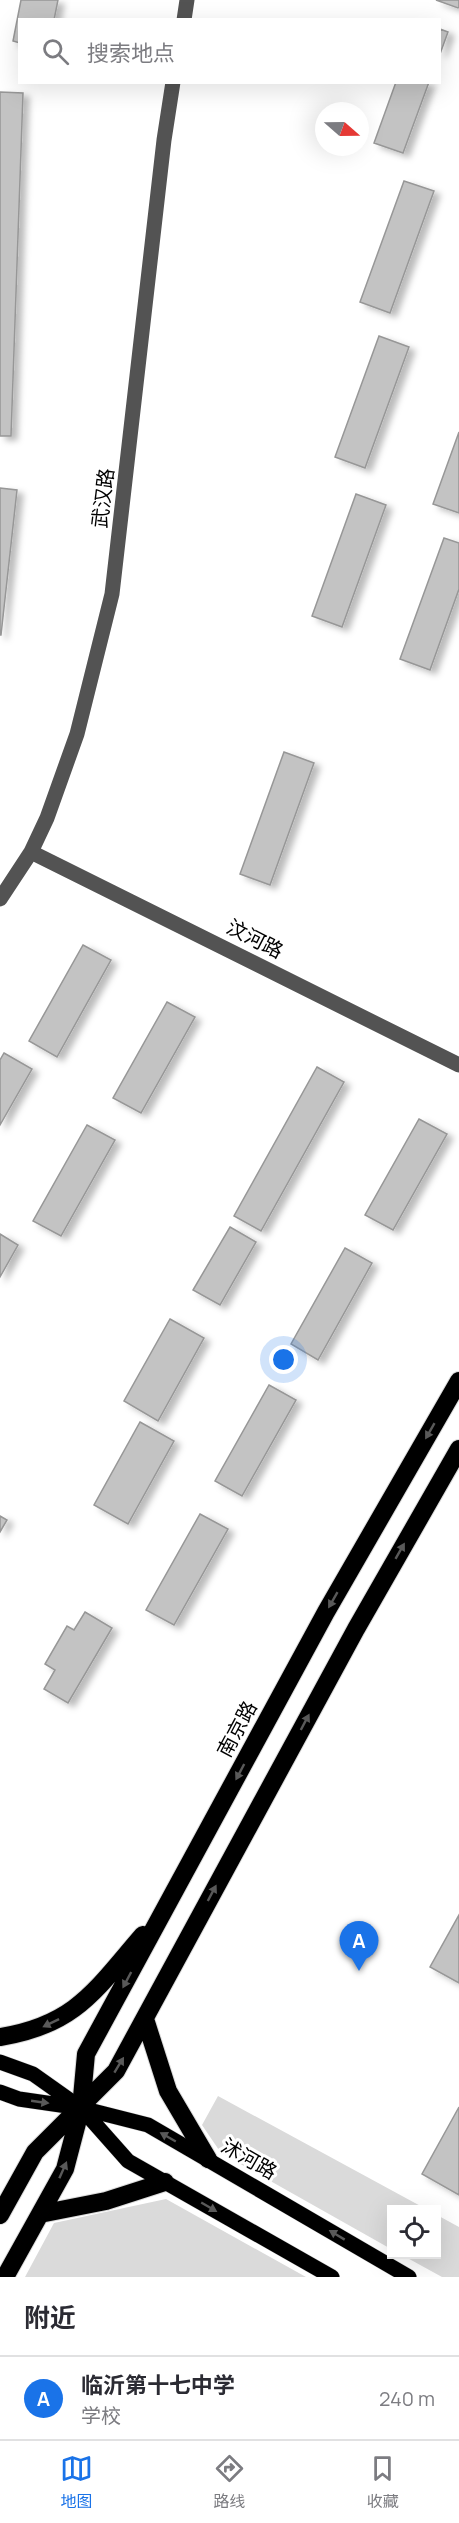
<!DOCTYPE html>
<html lang="zh">
<head>
<meta charset="utf-8">
<style>
  body { margin:0; font-family:Manrope,"Noto Sans SC",sans-serif; background:#f2f2f3; color:#2b2b33 }
  .controls { position:absolute; right:18px; bottom:18px; display:grid; overflow:hidden; border-radius:0px; box-shadow:0 6px 24px #0002 }
  .controls button { width:54px; height:54px; display:grid; place-items:center; padding:0; border:0; border-bottom:2px solid #e1e1e2; background:#fff; color:#2b2b33; font:30px sans-serif }
  .compass { position:absolute; left:315px; top:102px; width:54px; height:54px; border-radius:50%; background:#fff; box-shadow:0 6px 24px #0002; rotate:110deg }
  .you { position:absolute; left:284px; top:1360px; width:21px; height:21px; margin:-15px; border:4px solid #fff; border-radius:50%; background:#1a73e8; box-shadow:0 0 0 9px #1a73e833 }
  .badge { display:grid; place-items:center; width:39px; height:39px; border-radius:50%; background:#1a73e8; color:#fff; font-size:20px; font-weight:700 }
  .pin { position:absolute; translate:-50% -50px; filter:drop-shadow(0 2px 3px #0008) }
  .pin::after { content:''; position:absolute; top:32px; width:21px; height:18px; background:inherit; clip-path:polygon(0 0,100% 0,50% 100%) }
  .list { margin:0; padding:0; list-style:none }
  h2 { display:flex; justify-content:space-between; align-items:center; height:78px; margin:0; padding:0 24px; font-size:26px }
  h2 small { font-size:20px; font-weight:400; color:#7c7c81 }
  .list li { display:grid; grid-template-columns:39px 1fr auto; gap:18px; align-items:center; box-sizing:border-box; height:84px; padding:0 24px; border-top:2px solid #e1e1e2 }
  .list b { display:block; font-size:22px; white-space:nowrap }
  .list p { margin:0; font-size:20px; white-space:nowrap; color:#7c7c81 }
  .list em { font-size:20px; font-style:normal; color:#7c7c81 }
  .icon { flex:none; width:33px; height:33px; fill:none; stroke:currentColor; stroke-width:2; stroke-linecap:round; stroke-linejoin:round }
  .map { position:relative; flex:none; width:459px; height:2277px; overflow:hidden }
  .search { position:absolute; background:#fff; box-shadow:0 6px 24px #0002; left:18px; right:18px; top:18px; height:66px; display:flex; align-items:center; gap:15px; box-sizing:border-box; padding:0 21px; border-radius:0px; color:#7c7c81; font-size:22px }
  .sheet { height:162px; background:#fff }
  nav { display:flex; justify-content:space-around; align-items:center; box-sizing:border-box; height:84px; border-top:2px solid #e1e1e2; background:#fff; font-size:16px; color:#7c7c81 }
  nav a { display:grid; justify-items:center; gap:3px }
  nav .on { color:#1a73e8 }
  .map>svg:first-child { display:block }
</style>
</head>
<body>
<div class="map">
<svg width="459" height="2277" viewBox="0 0 459 2277">
  <defs>
    <filter id="shadow"><feDropShadow dx="6" dy="4" stdDeviation="3" flood-color="#0004"/></filter>
  </defs>
  <rect width="100%" height="100%" fill="#fff"/>
  <path fill="#dadada" d="M 218,2096 L 426,2209 L 392,2210 L 391,2249 L 221,2153 L 202,2125 Z
    M 166,2199 L 306,2277 L 25,2277 L 54,2223 Z
    M 437,2215 L 459,2227 L 459,2277 L 442,2277 L 402,2255 L 436,2254 Z"/>
  <path fill="#c3c3c3" stroke="#979797" stroke-width="1.5" filter="url(#shadow)" d="M 21,0 L 58,0 L 54,20 L 20,20 L 20,43 L 13,41 Z
    M 436,0 L 459,0 L 459,7 L 458,8 Z
    M 440,29 L 448,32 L 440,54 Z
    M 396,82 L 429,82 L 403,153 L 374,143 Z
    M 0,92 L 23,93 L 11,436 L 0,436 Z
    M 404,181 L 434,191 L 390,313 L 360,302 Z
    M 379,336 L 409,347 L 365,468 L 335,457 Z
    M 459,432 L 459,513 L 433,504 Z
    M 0,488 L 17,490 L 1,635 L 0,635 Z
    M 356,494 L 386,505 L 342,627 L 312,616 Z
    M 444,538 L 459,543 L 459,589 L 430,670 L 400,659 Z
    M 284,752 L 314,763 L 270,885 L 240,874 Z
    M 83,945 L 111,960 L 57,1057 L 29,1041 Z
    M 167,1002 L 195,1017 L 141,1113 L 113,1098 Z
    M 4,1053 L 32,1069 L 0,1125 L 0,1060 Z
    M 317,1067 L 344,1082 L 261,1231 L 234,1216 Z
    M 419,1119 L 447,1134 L 393,1230 L 365,1215 Z
    M 87,1125 L 115,1140 L 61,1236 L 33,1221 Z
    M 230,1227 L 256,1242 L 220,1305 L 193,1290 Z
    M 0,1234 L 18,1245 L 0,1277 Z
    M 345,1248 L 372,1263 L 318,1360 L 291,1344 Z
    M 170,1319 L 204,1338 L 158,1421 L 124,1401 Z
    M 269,1385 L 296,1400 L 242,1496 L 215,1481 Z
    M 140,1422 L 174,1441 L 128,1524 L 94,1505 Z
    M 200,1514 L 228,1529 L 174,1625 L 146,1610 Z
    M 0,1516 L 7,1520 L 0,1532 Z
    M 85,1612 L 112,1628 L 68,1703 L 44,1689 L 55,1670 L 45,1664 L 67,1626 L 74,1630 Z
    M 459,1915 L 459,1983 L 430,1967 Z
    M 459,2107 L 459,2195 L 422,2174 Z"/>
  <g fill="none" stroke-linecap="round" stroke-linejoin="round">
    <defs>
      <path id="major" d="M 0,2062 L 33,2074 L 81,2108 L 128,2161 L 332,2277
        M 0,2092 L 19,2099 L 81,2108 L 148,2125 L 409,2277"/>
      <path id="highway" d="M 145,2019 L 168,2091 L 208,2159
        M 0,2037 C 76,2025 96,1989 143,1935
        M 40,2214 L 106,2201 L 165,2182
        M 0,2215 L 35,2152 L 116,2071 L 356,1629 L 459,1449
        M 5,2277 L 65,2169 L 81,2108 L 86,2054 L 326,1612 L 459,1381"/>
    </defs>
    <use href="#major" stroke="#dbdbdb" stroke-width="16"/>
    <use href="#highway" stroke="#dbdbdb" stroke-width="20"/>
    <path stroke="#535353" stroke-width="15" d="M 184,20 L 187,0
      M 31,852 L 459,1065
      M 0,899 L 31,852 L 47,818 L 77,734 L 112,594 L 164,140 L 173,82"/>
    <use href="#major" stroke="#000" stroke-width="15"/>
    <use href="#highway" stroke="#000" stroke-width="18"/>
  </g>
  <defs><path id="oneway-solid" d="M-6-.8H1V-3.2L6.5 0L1 3.2V.8H-6Z" transform="scale(1.5)"/></defs>
  <g fill="#595959">
    <use href="#oneway-solid" transform="translate(430 1431) rotate(120)"/>
    <use href="#oneway-solid" transform="translate(400 1551) rotate(-60)"/>
    <use href="#oneway-solid" transform="translate(333 1600) rotate(120)"/>
    <use href="#oneway-solid" transform="translate(305 1722) rotate(-62)"/>
    <use href="#oneway-solid" transform="translate(240 1772) rotate(118)"/>
    <use href="#oneway-solid" transform="translate(212 1893) rotate(-62)"/>
    <use href="#oneway-solid" transform="translate(127 1980) rotate(118)"/>
    <use href="#oneway-solid" transform="translate(51 2023) rotate(154)"/>
    <use href="#oneway-solid" transform="translate(119 2065) rotate(-59)"/>
    <use href="#oneway-solid" transform="translate(40 2102) rotate(8)"/>
    <use href="#oneway-solid" transform="translate(168 2137) rotate(-150)"/>
    <use href="#oneway-solid" transform="translate(63 2170) rotate(-66)"/>
    <use href="#oneway-solid" transform="translate(209 2207) rotate(30)"/>
    <use href="#oneway-solid" transform="translate(337 2235) rotate(-149)"/>
  </g>
  <g text-anchor="middle" stroke-width="6" stroke-linejoin="round" paint-order="stroke">
    <g font-size="20" fill="#000" stroke="#fff">
      <text transform="translate(103 498) rotate(-83)" y="7">武汉路</text>
      <text transform="translate(255 939) rotate(27)" y="7">汶河路</text>
      <text transform="translate(237 1729) rotate(-62)" y="7">南京路</text>
      <text transform="translate(249 2159) rotate(30)" y="7">沭河路</text>
    </g>
  </g>
</svg>
<div class="controls">
<button><svg class="icon" aria-label="locate" viewBox="0 0 24 24"><circle cx="12" cy="12" r="6"/><path d="M12 2v4M12 18v4M2 12h4M18 12h4"/></svg></button>
</div>
<svg class="compass" viewBox="-18 -18 36 36"><path d="M0-13l5 13h-10z" fill="#e53935"/><path d="M0 13l5-13h-10z" fill="#7c7c81"/></svg>
<div class="you"></div>
<div class="pin badge" style="left:359px;top:1971px">A</div>
<div class="search"><svg class="icon" aria-label="search" viewBox="0 0 24 24"><circle cx="10" cy="10" r="6"/><path d="M15 15l6 6"/></svg>搜索地点</div>
</div>
<section class="sheet">
<h2>附近<small></small></h2>
<ul class="list">
<li><span class="badge">A</span><div><b>临沂第十七中学</b><p>学校</p></div><em>240 m</em></li>
</ul>
</section>
<nav>
<a class="on"><svg class="icon" aria-label="map" viewBox="0 0 24 24"><path d="M3 6l6-2 6 2 6-2v14l-6 2-6-2-6 2zM9 4v14M15 6v14"/></svg>地图</a>
<a><svg class="icon" aria-label="directions" viewBox="0 0 24 24"><path d="M12 3l9 9-9 9-9-9zM9 14v-3h6M13 9l2 2-2 2"/></svg>路线</a>
<a><svg class="icon" aria-label="saved" viewBox="0 0 24 24"><path d="M7 4h10v16l-5-4-5 4z"/></svg>收藏</a>
</nav>
</body>
</html>
